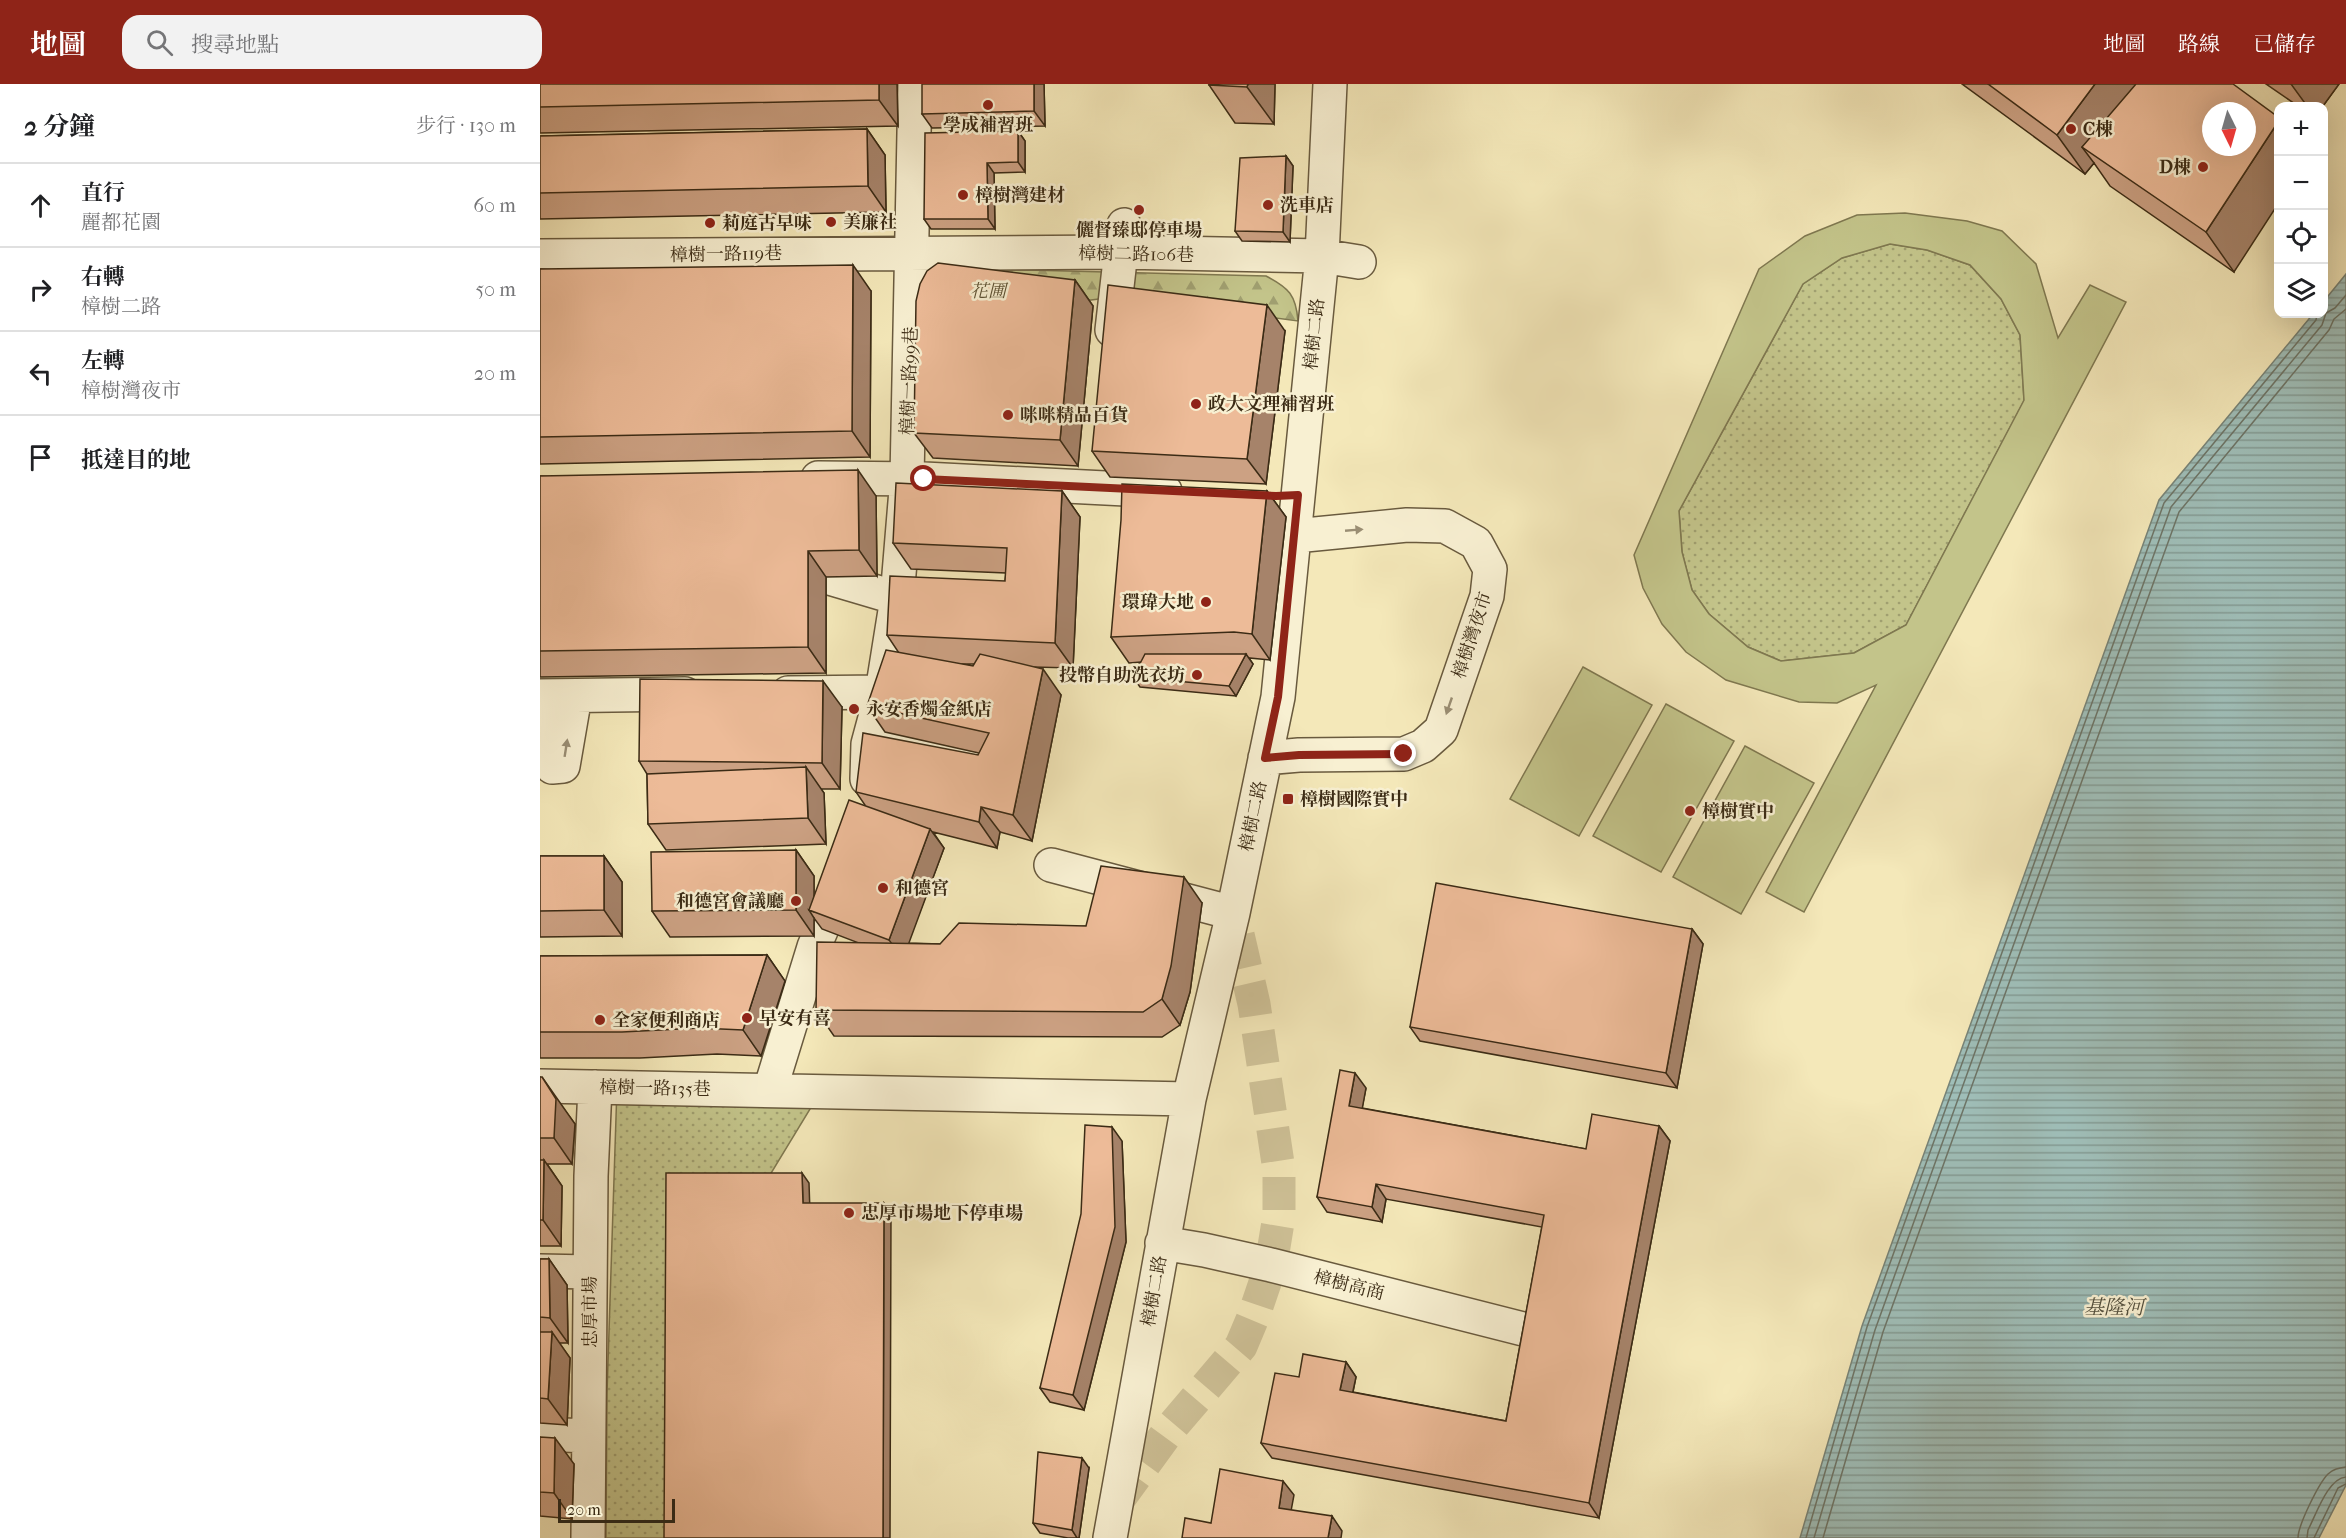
<!DOCTYPE html>
<html lang="zh-TW">
<head>
<meta charset="utf-8">
<style>
  body { margin:0; font-family:"IM FELL French Canon","Noto Serif TC",serif; background:#f2f2f2; color:#202124 }
  .controls { position:absolute; right:18px; top:18px; display:grid; overflow:hidden; border-radius:12px; box-shadow:0 6px 24px #0002 }
  .controls button { width:54px; height:54px; display:grid; place-items:center; padding:0; border:0; border-bottom:2px solid #e0e0e0; background:#fff; color:#202124; font:30px sans-serif }
  .compass { position:absolute; left:1662px; top:18px; width:54px; height:54px; border-radius:50%; background:#fff; box-shadow:0 6px 24px #0002; rotate:175deg }
  .scale { position:absolute; left:18px; bottom:15px; width:117px; box-sizing:border-box; padding-left:6px; border:3px solid #3b2b15; border-top:0; font-size:16px; line-height:21px; white-space:nowrap; color:#3b2b15; -webkit-text-stroke:4px #f8f0d2; paint-order:stroke }
  .stop { position:absolute; width:18px; height:18px; margin:-14px; border:4px solid #8f2418; border-radius:50%; background:#fff }
  .stop.end { background:#8f2418; border-color:#fff; box-shadow:0 2px 6px #0008 }
  .list { margin:0; padding:0; list-style:none }
  h2 { display:flex; justify-content:space-between; align-items:center; height:78px; margin:0; padding:0 24px; font-size:26px }
  h2 small { font-size:20px; font-weight:400; color:#757577 }
  .list li { display:grid; grid-template-columns:39px 1fr auto; gap:18px; align-items:center; box-sizing:border-box; height:84px; padding:0 24px; border-top:2px solid #e0e0e0 }
  .list b { display:block; font-size:22px; white-space:nowrap }
  .list p { margin:0; font-size:20px; white-space:nowrap; color:#757577 }
  .list em { font-size:20px; font-style:normal; color:#757577 }
  .icon { flex:none; width:33px; height:33px; fill:none; stroke:currentColor; stroke-width:2; stroke-linecap:round; stroke-linejoin:round }
  .map { position:relative; flex:none; width:1806px; height:1454px; overflow:hidden }
  header { display:flex; align-items:center; gap:36px; box-sizing:border-box; height:84px; padding:0 30px; background:#8f2418; color:#fff }
  header strong { font-size:28px }
  nav { display:flex; gap:33px; margin-inline-start:auto; font-size:21px }
  .search { width:420px; height:54px; background:#f2f2f2; display:flex; align-items:center; gap:15px; box-sizing:border-box; padding:0 21px; border-radius:18px; color:#757577; font-size:22px }
  main { display:flex }
  aside { flex:1; background:#fff }
  .map>svg:first-child { display:block }
</style>
</head>
<body>
<header>
<strong>地圖</strong>
<div class="search"><svg class="icon" aria-label="search" viewBox="0 0 24 24"><circle cx="10" cy="10" r="6"/><path d="M15 15l6 6"/></svg>搜尋地點</div>
<nav><a>地圖</a><a>路線</a><a>已儲存</a></nav>
</header>
<main>
<aside>
<h2>2 分鐘<small>步行 · 130 m</small></h2>
<ul class="list">
<li><svg class="icon" aria-label="ahead" viewBox="0 0 24 24"><path d="M12 20V5M6 11l6-6 6 6"/></svg><div><b>直行</b><p>麗都花園</p></div><em>60 m</em></li>
<li><svg class="icon" aria-label="right" viewBox="0 0 24 24"><path d="M7 20v-9h11M14 6l5 5-5 5"/></svg><div><b>右轉</b><p>樟樹二路</p></div><em>50 m</em></li>
<li><svg class="icon" aria-label="left" viewBox="0 0 24 24"><path d="M17 20v-9H6M10 6l-5 5 5 5"/></svg><div><b>左轉</b><p>樟樹灣夜市</p></div><em>20 m</em></li>
<li><svg class="icon" aria-label="arrive" viewBox="0 0 24 24"><path d="M6 21V4h12l-3 4 3 4H6"/></svg><div><b>抵達目的地</b></div></li>
</ul>
</aside>
<div class="map">
<svg width="1806" height="1454" viewBox="0 0 1806 1454">
  <defs>
    <pattern id="grass-dots" width="8" height="8" patternUnits="userSpaceOnUse" patternTransform="scale(1.5)"><rect width="8" height="8" fill="#c3c48a"/><path d="M2 2h.1M6 6h.1" fill="none" stroke="#a09f70" stroke-width="1.8" stroke-linecap="round"/></pattern>
    <pattern id="forest-firs" width="22" height="20" patternUnits="userSpaceOnUse" patternTransform="scale(1.5)"><rect width="22" height="20" fill="#c3c48a"/><path d="M5 1l3.5 6h-7zM16 11l3.5 6h-7z" fill="#a09f70"/></pattern>
    <pattern id="water-rules" width="6" height="5" patternUnits="userSpaceOnUse" patternTransform="scale(1.5)"><rect width="6" height="5" fill="#9fbeb8"/><path d="M0 2.5h6" fill="none" stroke="#839b94"/></pattern>
  </defs>
  <rect width="100%" height="100%" fill="#f4e8b9"/>
  <filter id="stains"><feTurbulence type="fractalNoise" baseFrequency=".00333" numOctaves="4"/><feColorMatrix values="0 0 0 0 .2 0 0 0 0 .09 0 0 0 0 .02 0 0 0 .5 -.17"/></filter>
  <radialGradient id="worn" r=".72"><stop offset=".6" stop-color="#630" stop-opacity="0"/><stop offset="1" stop-color="#630" stop-opacity=".3"/></radialGradient>
  <path fill="url(#grass-dots)" stroke="#7f7850" stroke-width="1.5" d="M 1350,160 L 1387,166 L 1430,181 L 1461,215 L 1480,251 L 1484,317 L 1366,541 L 1314,569 L 1241,577 L 1208,563 L 1169,530 L 1152,506 L 1142,468 L 1139,427 L 1263,200 L 1302,174 Z
    M 77,1003 L 281,1007 L 225,1099 L 131,1454 L 66,1454 L 67,1309 Z"/>
  <path fill="url(#forest-firs)" stroke="#7f7850" stroke-width="1.5" d="M 443,185 L 726,192 C 749,204 756,211 758,237 L 575,213 L 423,232 Z"/>
  <path fill="#c3c48a" stroke="#7f7850" stroke-width="1.5" fill-rule="evenodd" d="M 1365,129 L 1427,137 L 1462,147 L 1496,180 L 1518,254 L 1550,201 L 1586,218 L 1264,828 L 1226,808 L 1336,601 L 1297,619 L 1259,618 L 1186,596 L 1146,568 L 1122,540 L 1103,504 L 1094,471 L 1219,185 L 1265,152 L 1317,131 ZM 1350,160 L 1387,166 L 1430,181 L 1461,215 L 1480,251 L 1484,316 L 1366,541 L 1314,569 L 1241,577 L 1208,563 L 1169,530 L 1152,506 L 1142,468 L 1139,427 L 1263,200 L 1302,174 Z
    M 1043,583 L 1112,621 L 1039,752 L 970,715 Z
    M 1126,620 L 1194,657 L 1121,788 L 1053,752 Z
    M 1205,662 L 1274,699 L 1201,830 L 1133,793 Z"/>
  <path fill="url(#water-rules)" stroke="#778377" stroke-width="1.5" d="M 1806,190 L 1806,1401 L 1779,1454 L 1260,1454 L 1322,1242 L 1619,416 L 1773,230 L 1784,230 L 1784,217 Z"/>
  <g fill="none" stroke-linecap="round" stroke-linejoin="round">
    <path stroke="#6d7466" stroke-width="1.5" d="M 1266,1454 L 1327,1243 L 1624,419 L 1776,236 L 1777,230
      M 1274,1454 L 1335,1246 L 1631,423 L 1782,241 L 1786,229 L 1795,224 L 1806,211
      M 1283,1454 L 1343,1248 L 1639,428 L 1789,246 L 1794,235 L 1806,225
      M 1758,1454 C 1758,1441 1779,1399 1788,1390 C 1793,1385 1799,1384 1806,1383
      M 1767,1454 L 1768,1446 C 1776,1431 1788,1394 1806,1393
      M 1774,1454 L 1798,1404 L 1806,1400"/>
    <path stroke="#cfc298" stroke-width="33" stroke-dasharray="33 16" stroke-linecap="butt" d="M 576,1419 L 630,1345 L 701,1262 L 714,1231 L 731,1181 L 739,1132 L 739,1086 L 714,920 L 693,829"/>
    <defs>
      <path id="minor" d="M 0,172 L 579,168 L 782,172 L 819,178
        M 572,246 L 584,141
        M 278,394 L 384,395 L 625,407
        M 286,493 L 357,514 L 377,513
        M 248,609 L 342,608
        M 0,612 L 145,610
        M 7,612 L 12,683 L 23,682 L 34,618
        M 349,661 L 460,666
        M 725,674 L 759,671 L 864,670 L 883,662 L 901,646 L 947,512 L 950,485 L 936,459 L 905,442 L 867,441 L 755,452
        M 327,695 L 328,660 L 342,608 L 357,514 L 367,394 L 375,0
        M 511,781 L 693,829
        M 0,1002 L 649,1015
        M 230,1006 L 274,863 L 299,804
        M 622,1159 L 664,1166 L 731,1181 L 995,1248
        M 0,1187 L 50,1188
        M 0,1350 L 48,1352
        M 48,1454 L 51,1092 L 55,1003
        M 570,1454 L 649,1015 L 693,829 L 738,613 L 782,172 L 790,0"/>
    </defs>
    <use href="#minor" stroke="#695a3e" stroke-width="36"/>
    <use href="#minor" stroke="#f8f0d2" stroke-width="33"/>
  </g>
  <path fill="#cca183" stroke="#3b2b15" stroke-width="1.5" fill-rule="evenodd" d="M 0,0 L 357,0 L 358,42 L 0,49 Z
    M 504,0 L 505,42 L 392,44 L 382,30 Z
    M 735,0 L 734,40 L 695,39 L 669,1 Z
    M 1422,0 L 1693,0 L 1694,188 L 1570,102 L 1554,79 L 1545,90 Z
    M 1726,0 L 1799,0 L 1783,22 L 1758,22 Z
    M 327,45 L 345,71 L 346,128 L 0,135 L 0,52 Z
    M 478,47 L 485,57 L 485,88 L 454,89 L 455,145 L 391,145 L 384,135 Z
    M 746,72 L 753,82 L 750,158 L 702,157 L 695,147 Z
    M 0,185 L 331,207 L 330,373 L 0,380 Z
    M 535,196 L 553,222 L 538,382 L 393,374 L 374,349 Z
    M 745,247 L 726,400 L 570,393 L 552,367 Z
    M 0,392 L 336,412 L 337,492 L 286,493 L 286,589 L 0,593 Z
    M 522,407 L 540,433 L 533,584 L 494,583 L 521,611 L 492,757 L 460,748 L 457,764 L 393,748 L 404,764 L 368,859 L 400,860 L 546,842 L 662,819 L 650,908 L 640,941 L 622,953 L 294,952 L 276,926 L 319,859 L 282,845 L 274,834 L 274,852 L 130,853 L 112,827 L 256,766 L 274,792 L 274,812 L 325,721 L 316,708 L 438,671 L 439,669 L 345,648 L 327,622 L 359,569 L 347,551 L 465,497 L 466,489 L 371,485 L 353,459 ZM 419,580 L 434,580 L 433,582 Z
    M 727,407 L 746,433 L 730,576 L 709,574 L 713,580 L 696,612 L 600,603 L 593,593 L 600,578 L 589,579 L 571,553 Z
    M 302,623 L 300,705 L 281,705 L 284,709 L 286,760 L 126,766 L 108,740 L 107,690 L 99,677 Z
    M 0,772 L 64,772 L 82,798 L 82,852 L 0,853 Z
    M 1152,845 L 1163,860 L 1137,1004 L 880,957 L 870,943 Z
    M 227,871 L 245,897 L 221,972 L 177,970 L 100,974 L 0,974 L 0,872 Z
    M 0,993 L 35,1040 L 32,1080 L 7,1080 L 22,1102 L 21,1162 L 0,1162 Z
    M 826,1004 L 822,1024 L 1046,1065 L 1119,1042 L 1130,1057 L 1059,1434 L 732,1374 L 721,1359 L 759,1293 L 806,1278 L 816,1293 L 813,1308 L 966,1337 L 1002,1143 L 846,1115 L 842,1138 L 787,1128 L 777,1113 Z
    M 582,1057 L 586,1158 L 544,1326 L 510,1318 L 500,1304 Z
    M 0,1175 L 9,1175 L 27,1201 L 28,1259 L 19,1259 L 30,1274 L 27,1341 L 0,1339 Z
    M 0,1353 L 34,1380 L 32,1435 L 0,1432 Z
    M 549,1384 L 539,1454 L 528,1454 L 500,1449 L 493,1439 Z"/>
  <path fill="#a6836a" stroke="#3b2b15" stroke-width="1.5" d="M 339,0 L 357,0 L 358,42 L 339,16 Z
    M 494,0 L 504,0 L 505,42 L 494,27 Z
    M 708,0 L 735,0 L 734,40 L 707,3 Z
    M 1555,0 L 1613,0 L 1542,63 L 1554,79 L 1545,90 L 1517,51 Z
    M 1751,0 L 1799,0 L 1783,22 L 1767,22 Z
    M 1738,38 L 1738,120 L 1694,188 L 1666,148 Z
    M 327,45 L 345,71 L 346,128 L 328,102 Z
    M 478,47 L 485,57 L 485,88 L 478,78 Z
    M 746,72 L 753,82 L 750,158 L 743,148 Z
    M 447,79 L 454,89 L 455,145 L 448,135 Z
    M 313,181 L 331,207 L 330,373 L 312,347 Z
    M 535,196 L 553,222 L 538,382 L 520,356 Z
    M 727,221 L 745,247 L 726,400 L 707,375 Z
    M 318,386 L 336,412 L 337,492 L 319,466 Z
    M 522,407 L 540,433 L 533,584 L 515,559 Z
    M 727,407 L 746,433 L 730,576 L 712,550 Z
    M 268,467 L 286,493 L 286,589 L 268,563 Z
    M 706,570 L 713,580 L 696,612 L 689,602 Z
    M 503,585 L 521,611 L 492,757 L 473,731 Z
    M 283,597 L 302,623 L 300,705 L 282,679 Z
    M 266,683 L 284,709 L 286,760 L 268,734 Z
    M 441,723 L 460,748 L 457,764 L 439,738 Z
    M 390,745 L 404,764 L 363,875 L 349,856 Z
    M 256,766 L 274,792 L 274,828 L 269,826 L 274,834 L 274,852 L 256,826 Z
    M 64,772 L 82,798 L 82,852 L 64,826 Z
    M 644,793 L 662,819 L 650,908 L 640,941 L 622,915 Z
    M 1152,845 L 1163,860 L 1137,1004 L 1126,989 Z
    M 227,871 L 245,897 L 221,972 L 203,946 Z
    M 815,989 L 826,1004 L 820,1037 L 809,1022 Z
    M 2,993 L 35,1040 L 32,1080 L 14,1054 Z
    M 1119,1042 L 1130,1057 L 1059,1434 L 1049,1419 Z
    M 572,1043 L 582,1057 L 586,1158 L 544,1326 L 533,1311 Z
    M 4,1076 L 22,1102 L 21,1162 L 3,1136 Z
    M 262,1089 L 269,1099 L 270,1129 L 263,1119 Z
    M 836,1100 L 846,1115 L 842,1138 L 832,1123 Z
    M 344,1119 L 351,1129 L 350,1454 L 343,1454 Z
    M 9,1175 L 27,1201 L 28,1259 L 10,1234 Z
    M 12,1248 L 30,1274 L 27,1341 L 8,1315 Z
    M 806,1278 L 816,1293 L 810,1321 L 800,1306 Z
    M 15,1354 L 34,1380 L 32,1435 L 14,1409 Z
    M 542,1374 L 549,1384 L 539,1454 L 537,1454 L 532,1446 Z
    M 743,1397 L 754,1411 L 749,1438 L 739,1424 Z
    M 792,1432 L 802,1447 L 801,1454 L 788,1454 Z"/>
  <path fill="#edbb98" stroke="#3b2b15" stroke-width="1.5" fill-rule="evenodd" d="M 0,0 L 339,0 L 339,16 L 0,23 Z
    M 382,0 L 494,0 L 494,27 L 382,30 Z
    M 669,0 L 708,0 L 707,3 L 669,1 Z
    M 1448,0 L 1555,0 L 1517,51 Z
    M 1596,0 L 1693,0 L 1738,33 L 1738,38 L 1666,148 L 1542,63 ZM 1671,27 L 1707,27 L 1707,63 L 1671,63 Z
    M 327,45 L 328,102 L 0,109 L 0,52 Z
    M 478,47 L 478,78 L 447,79 L 448,135 L 384,135 L 385,49 Z
    M 746,72 L 743,148 L 695,147 L 700,74 Z
    M 398,179 L 535,196 L 520,356 L 374,349 L 376,217 L 380,200 L 387,187 Z
    M 313,181 L 312,347 L 0,353 L 0,185 Z
    M 568,201 L 727,221 L 707,375 L 552,367 Z
    M 318,386 L 319,466 L 268,467 L 268,563 L 0,567 L 0,392 Z
    M 356,399 L 522,407 L 515,559 L 347,551 L 350,492 L 465,497 L 467,464 L 353,459 Z
    M 582,400 L 727,407 L 712,550 L 694,548 L 571,553 L 581,436 Z
    M 346,566 L 433,582 L 440,570 L 503,585 L 473,731 L 441,723 L 439,738 L 316,708 L 323,649 L 438,671 L 449,649 L 327,622 Z
    M 605,570 L 706,570 L 689,602 L 593,593 Z
    M 100,595 L 283,597 L 282,679 L 99,677 Z
    M 266,683 L 268,734 L 108,740 L 107,690 Z
    M 309,716 L 390,745 L 349,856 L 269,826 Z
    M 256,766 L 256,826 L 112,827 L 111,768 Z
    M 0,772 L 64,772 L 64,826 L 0,827 Z
    M 561,782 L 644,793 L 631,882 L 622,915 L 603,928 L 276,926 L 277,858 L 400,860 L 419,839 L 546,842 Z
    M 896,799 L 1152,845 L 1126,989 L 870,943 Z
    M 227,871 L 203,946 L 159,944 L 82,948 L 0,948 L 0,872 Z
    M 800,986 L 815,989 L 809,1022 L 1046,1065 L 1052,1030 L 1119,1042 L 1049,1419 L 721,1359 L 735,1289 L 759,1293 L 763,1270 L 806,1278 L 800,1306 L 966,1337 L 1004,1131 L 836,1100 L 832,1123 L 777,1113 Z
    M 0,993 L 2,993 L 16,1015 L 14,1054 L 0,1054 Z
    M 545,1041 L 572,1043 L 575,1143 L 533,1311 L 500,1304 L 541,1130 Z
    M 0,1076 L 4,1076 L 3,1136 L 0,1136 Z
    M 126,1089 L 262,1089 L 263,1119 L 344,1119 L 343,1454 L 124,1454 Z
    M 0,1175 L 9,1175 L 10,1234 L 0,1233 Z
    M 0,1248 L 12,1248 L 8,1315 L 0,1314 Z
    M 0,1353 L 15,1354 L 14,1409 L 0,1408 Z
    M 498,1368 L 542,1374 L 532,1446 L 493,1439 Z
    M 680,1385 L 743,1397 L 739,1424 L 792,1432 L 788,1454 L 642,1454 L 645,1434 L 671,1439 Z"/>
  <defs><path id="oneway-solid" d="M-6-.8H1V-3.2L6.5 0L1 3.2V.8H-6Z" transform="scale(1.5)"/></defs>
  <g fill="#9a8e74">
    <use href="#oneway-solid" transform="translate(814 446) rotate(-5)"/>
    <use href="#oneway-solid" transform="translate(909 622) rotate(109)"/>
    <use href="#oneway-solid" transform="translate(26 664) rotate(-81)"/>
  </g>
  <g fill="none" stroke-linecap="round" stroke-linejoin="round">
    <path stroke="#8f2418" stroke-width="8" d="M 384,395 L 736,412 L 758,411 L 738,613 L 725,674 L 759,671 L 864,670"/>
  </g>
  <g fill="#8f2418" stroke="#f8f0d2" stroke-width="2">
    <circle cx="448" cy="21" r="6"/>
    <circle cx="1531" cy="45" r="6"/>
    <circle cx="1663" cy="83" r="6"/>
    <circle cx="423" cy="111" r="6"/>
    <circle cx="728" cy="121" r="6"/>
    <circle cx="599" cy="126" r="6"/>
    <circle cx="291" cy="138" r="6"/>
    <circle cx="170" cy="139" r="6"/>
    <circle cx="656" cy="320" r="6"/>
    <circle cx="468" cy="331" r="6"/>
    <circle cx="666" cy="518" r="6"/>
    <circle cx="657" cy="591" r="6"/>
    <circle cx="314" cy="625" r="6"/>
    <rect x="742" y="709" width="12" height="12" rx="3"/>
    <circle cx="1150" cy="727" r="6"/>
    <circle cx="343" cy="804" r="6"/>
    <circle cx="256" cy="817" r="6"/>
    <circle cx="207" cy="934" r="6"/>
    <circle cx="60" cy="936" r="6"/>
    <circle cx="309" cy="1129" r="6"/>
  </g>
  <g text-anchor="middle" stroke-width="5" stroke-linejoin="round" paint-order="stroke">
    <g font-size="18" font-weight="bold" fill="#3b2b15" stroke="#f8f0d2" text-anchor="start">
      <text x="448" y="47" text-anchor="middle">學成補習班</text>
      <text x="1543" y="51">C棟</text>
      <text x="1651" y="89" text-anchor="end">D棟</text>
      <text x="435" y="117">樟樹灣建材</text>
      <text x="740" y="127">洗車店</text>
      <text x="303" y="144">美廉社</text>
      <text x="182" y="145">莉庭古早味</text>
      <text x="599" y="152" text-anchor="middle">儷督臻邸停車場</text>
      <text x="668" y="326">政大文理補習班</text>
      <text x="480" y="337">咪咪精品百貨</text>
      <text x="654" y="524" text-anchor="end">環瑋大地</text>
      <text x="645" y="597" text-anchor="end">投幣自助洗衣坊</text>
      <text x="326" y="631">永安香燭金紙店</text>
      <text x="760" y="721">樟樹國際實中</text>
      <text x="1162" y="733">樟樹實中</text>
      <text x="355" y="810">和德宮</text>
      <text x="244" y="823" text-anchor="end">和德宮會議廳</text>
      <text x="219" y="940">早安有喜</text>
      <text x="72" y="942">全家便利商店</text>
      <text x="321" y="1135">忠厚市場地下停車場</text>
    </g>
    <g font-size="18" fill="#3b2b15" stroke="#f8f0d2">
      <text transform="translate(186 170) rotate(-1)" y="6">樟樹一路119巷</text>
      <text transform="translate(596 170) rotate(1)" y="6">樟樹二路106巷</text>
      <text transform="translate(774 250) rotate(-84)" y="6">樟樹二路</text>
      <text transform="translate(369 297) rotate(-88)" y="6">樟樹一路99巷</text>
      <text transform="translate(932 551) rotate(-72)" y="6">樟樹灣夜市</text>
      <text transform="translate(713 732) rotate(-78)" y="6">樟樹二路</text>
      <text transform="translate(115 1004) rotate(1)" y="6">樟樹一路135巷</text>
      <text transform="translate(809 1201) rotate(14)" y="6">樟樹高商</text>
      <text transform="translate(614 1207) rotate(-80)" y="6">樟樹二路</text>
      <text transform="translate(50 1228) rotate(-90)" y="6">忠厚市場</text>
    </g>
    <g font-size="18" font-style="italic" fill="#5d5132" stroke="#f8f0d2">
      <text x="448" y="213">花圃</text>
    </g>
    <g font-size="20" font-style="italic" fill="#54503e" stroke="#f8f0d2">
      <text x="1574" y="1230">基隆河</text>
    </g>
  </g>
  <rect width="100%" height="100%" filter="url(#stains)"/>
  <rect width="100%" height="100%" fill="url(#worn)"/>
</svg>
<div class="controls">
<button>+</button>
<button>−</button>
<button><svg class="icon" aria-label="locate" viewBox="0 0 24 24"><circle cx="12" cy="12" r="6"/><path d="M12 2v4M12 18v4M2 12h4M18 12h4"/></svg></button>
<button><svg class="icon" aria-label="layers" viewBox="0 0 24 24"><path d="M12 4l9 5-9 5-9-5zM3 14l9 5 9-5"/></svg></button>
</div>
<svg class="compass" viewBox="-18 -18 36 36"><path d="M0-13l5 13h-10z" fill="#e53935"/><path d="M0 13l5-13h-10z" fill="#757577"/></svg>
<div class="scale">20 m</div>
<div class="stop" style="left:384px;top:395px"></div>
<div class="stop end" style="left:864px;top:670px"></div>
</div>
</main>
</body>
</html>
